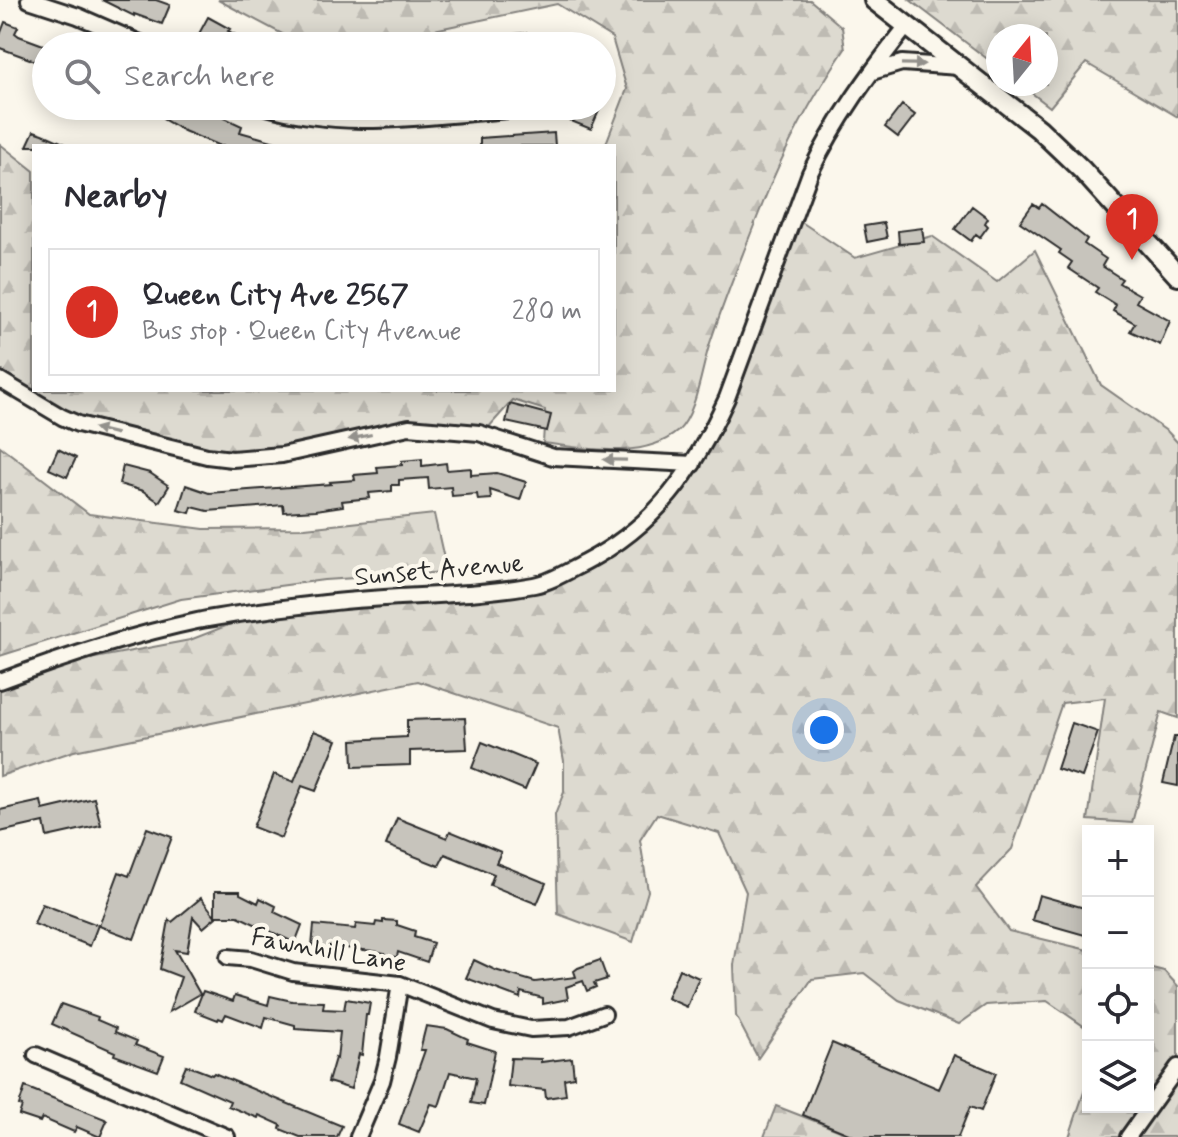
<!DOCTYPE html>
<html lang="en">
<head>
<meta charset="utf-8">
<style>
  body { margin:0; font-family:Mynerve,sans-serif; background:#f2f2f3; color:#2b2b33 }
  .controls { position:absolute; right:24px; bottom:24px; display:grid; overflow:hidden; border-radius:0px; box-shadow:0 4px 20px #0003 }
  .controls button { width:72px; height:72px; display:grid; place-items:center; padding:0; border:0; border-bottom:2px solid #e1e1e2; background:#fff; color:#2b2b33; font:40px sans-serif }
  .compass { position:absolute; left:986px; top:24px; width:72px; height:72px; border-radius:50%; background:#fff; box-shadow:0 4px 20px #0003; rotate:18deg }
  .you { position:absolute; left:824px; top:730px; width:28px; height:28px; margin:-20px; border:6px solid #fff; border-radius:50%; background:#1a73e8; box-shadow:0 0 0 12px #1a73e833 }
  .badge { display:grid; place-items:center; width:52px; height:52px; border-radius:50%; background:#d93025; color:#fff; font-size:26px; font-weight:700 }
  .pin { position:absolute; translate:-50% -66px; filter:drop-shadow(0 2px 4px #0008) }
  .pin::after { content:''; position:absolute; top:42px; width:28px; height:24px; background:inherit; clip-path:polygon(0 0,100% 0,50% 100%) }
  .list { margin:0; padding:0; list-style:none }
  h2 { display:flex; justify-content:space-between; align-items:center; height:104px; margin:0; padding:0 32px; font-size:34px }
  h2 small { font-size:26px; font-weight:400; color:#7c7c81 }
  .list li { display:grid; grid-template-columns:52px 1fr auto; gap:24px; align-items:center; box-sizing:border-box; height:128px; margin:0 16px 16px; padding:0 16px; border:2px solid #e1e1e2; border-radius:0px }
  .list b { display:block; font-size:30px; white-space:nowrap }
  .list p { margin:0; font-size:26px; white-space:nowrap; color:#7c7c81 }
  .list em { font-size:26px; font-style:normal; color:#7c7c81 }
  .icon { flex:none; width:44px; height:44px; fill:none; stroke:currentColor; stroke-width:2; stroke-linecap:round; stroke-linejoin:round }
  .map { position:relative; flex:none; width:1178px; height:1137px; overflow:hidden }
  .search { position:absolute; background:#fff; box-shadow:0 4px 20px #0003; left:32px; top:32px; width:584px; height:88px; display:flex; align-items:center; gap:20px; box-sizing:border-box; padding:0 28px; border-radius:44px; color:#7c7c81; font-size:30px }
  .panel { position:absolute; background:#fff; box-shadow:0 4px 20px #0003; left:32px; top:144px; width:584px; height:248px; border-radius:0px }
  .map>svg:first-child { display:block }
</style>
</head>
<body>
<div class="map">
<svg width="1178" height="1137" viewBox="0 0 1178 1137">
  <defs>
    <pattern id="forest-firs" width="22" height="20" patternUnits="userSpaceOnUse" patternTransform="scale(2)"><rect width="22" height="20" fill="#dddad0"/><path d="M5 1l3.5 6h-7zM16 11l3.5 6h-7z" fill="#bebbb3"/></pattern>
  </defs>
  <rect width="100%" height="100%" fill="#fbf7ec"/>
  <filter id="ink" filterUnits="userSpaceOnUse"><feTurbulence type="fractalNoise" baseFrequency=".0125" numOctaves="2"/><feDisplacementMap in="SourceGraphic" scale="16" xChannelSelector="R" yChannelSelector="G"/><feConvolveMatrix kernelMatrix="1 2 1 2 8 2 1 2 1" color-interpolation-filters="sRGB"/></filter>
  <g filter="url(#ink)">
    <path fill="url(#forest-firs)" stroke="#84827e" stroke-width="2" d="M 218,0 L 810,0 L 842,27 L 845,49 C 813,96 786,145 765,198 C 746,245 727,292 711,340 C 702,364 697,414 678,431 C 643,461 585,448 543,443 L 545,410 L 513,400 L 488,428 L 453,430 L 409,427 L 232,459 L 78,424 L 0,380 L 0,144 L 34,171 L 34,390 L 614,390 L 614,146 L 605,146 L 627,89 L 612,38 L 557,4 L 434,30 L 288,37 Z
      M 910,0 L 1178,0 L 1178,117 L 1086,63 L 1050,107 L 1020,84 L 1046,84 L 1046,36 L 998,36 L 998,67 Z
      M 794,217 L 855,258 L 932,236 L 997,282 L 1035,250 L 1101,385 L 1168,432 L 1178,443 L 1178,718 L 1161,712 L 1132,823 L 1088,820 L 1105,698 L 1062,703 L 1012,849 L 976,887 L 1009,931 L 1088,950 L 1088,1029 L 1047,1001 L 986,1005 L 959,1024 L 899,1000 L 864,973 L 812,979 L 758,1058 L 736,1016 L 734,965 L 746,892 L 719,833 L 657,814 L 640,840 L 648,891 L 633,942 L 558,914 L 555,815 L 564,792 L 564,761 L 558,728 L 418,681 L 74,751 L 0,776 L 0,681 L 26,671 L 190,640 L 267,610 L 537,585 L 632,534 L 693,464 Z
      M 0,446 L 89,514 L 204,529 L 305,528 L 434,514 L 447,572 L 324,580 L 181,599 L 0,656 Z
      M 1148,967 L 1164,971 L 1178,986 L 1178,1137 L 1069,1137 L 1088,1080 L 1088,1107 L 1148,1107 Z
      M 776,1106 L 856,1137 L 764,1137 Z"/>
    <path fill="#c7c4bc" stroke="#2b2b2b" stroke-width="2" d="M 102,0 L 156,0 L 170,5 L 162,24 L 134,14 L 134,16 Z
      M 208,17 L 230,29 L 228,31 L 257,46 L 204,46 L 195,41 Z
      M 5,22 L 18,27 L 15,33 L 19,36 L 46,46 L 46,65 L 0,48 L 0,35 Z
      M 526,33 L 527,46 L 503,46 L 502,35 Z
      M 902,105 L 915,115 L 898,137 L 885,127 Z
      M 145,106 L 199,106 L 242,126 L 240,132 L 279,143 L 279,146 L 220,146 L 184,131 L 163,119 L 165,115 Z
      M 571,106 L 601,106 L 591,129 L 566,119 Z
      M 34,131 L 43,134 L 70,146 L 27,146 Z
      M 554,133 L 555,146 L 480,146 L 480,138 Z
      M 1033,204 L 1039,208 L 1042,204 L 1087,239 L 1084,244 L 1106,259 L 1102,266 L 1122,279 L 1119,283 L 1140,295 L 1136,302 L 1170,321 L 1160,345 L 1130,331 L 1135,323 L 1113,311 L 1116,305 L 1095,292 L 1098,288 L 1068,268 L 1072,262 L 1059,253 L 1061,250 L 1020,222 Z
      M 972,206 L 988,218 L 985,223 L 988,226 L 980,237 L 976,234 L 971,241 L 955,229 Z
      M 884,223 L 887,238 L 867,242 L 864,226 Z
      M 922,228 L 924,242 L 899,244 L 898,231 Z
      M 510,404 L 551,415 L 547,431 L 506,422 Z
      M 58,449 L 76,458 L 67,477 L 49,469 Z
      M 422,459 L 422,466 L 446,463 L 447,470 L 471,468 L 471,475 L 497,473 L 526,482 L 520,500 L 490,490 L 491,499 L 478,500 L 477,494 L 452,496 L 451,487 L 429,489 L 428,478 L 399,480 L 399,485 L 392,485 L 392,491 L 369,493 L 370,498 L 342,501 L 343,506 L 316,510 L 284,512 L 283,505 L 208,511 L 192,507 L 190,513 L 178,510 L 186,485 L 209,493 L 331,484 L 330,482 L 355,480 L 354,475 L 378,473 L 377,467 L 402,465 L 402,461 Z
      M 123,466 L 150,473 L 169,486 L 159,502 L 143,491 L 119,484 Z
      M 465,718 L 467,749 L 410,751 L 410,765 L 353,767 L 352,740 L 407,737 L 407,720 Z
      M 1072,723 L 1098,732 L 1082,777 L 1057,769 Z
      M 314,731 L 337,740 L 316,791 L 302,786 L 281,838 L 253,827 L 274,774 L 294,782 Z
      M 1174,737 L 1178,737 L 1178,786 L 1163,783 Z
      M 482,742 L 536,764 L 525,790 L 472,768 Z
      M 94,798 L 101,825 L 47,837 L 44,822 L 0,832 L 0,810 L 41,801 L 43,810 Z
      M 397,818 L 447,838 L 450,831 L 501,852 L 496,863 L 546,883 L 537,904 L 490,885 L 494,874 L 445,854 L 439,866 L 386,845 Z
      M 147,828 L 172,837 L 134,939 L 99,926 L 119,872 L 129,876 Z
      M 215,891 L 240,891 L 240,894 L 258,903 L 260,898 L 276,906 L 274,912 L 302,925 L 295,943 L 238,916 L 215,916 Z
      M 1039,895 L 1088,909 L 1088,936 L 1032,920 Z
      M 201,898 L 216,917 L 203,928 L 193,917 L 187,952 L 175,950 L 200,994 L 169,1012 L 181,977 L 160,969 L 169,920 L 172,922 Z
      M 42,904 L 98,925 L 90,946 L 34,924 Z
      M 383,920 L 397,921 L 397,925 L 415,931 L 414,937 L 433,943 L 427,962 L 398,952 L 397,957 L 385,956 L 385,953 L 373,951 L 336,947 L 336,952 L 312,947 L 314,925 L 355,929 L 356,924 L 375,926 L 376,922 L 383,923 Z
      M 474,960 L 495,970 L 535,982 L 576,977 L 574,971 L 578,968 L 600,960 L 607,979 L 594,983 L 596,987 L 587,991 L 583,981 L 566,987 L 568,999 L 543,1004 L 543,998 L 521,992 L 520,998 L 466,978 Z
      M 679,969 L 699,978 L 687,1007 L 667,998 Z
      M 203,991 L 233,1001 L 235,995 L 268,1005 L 270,996 L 292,1001 L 324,1002 L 323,1009 L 344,1010 L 346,999 L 370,1003 L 368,1015 L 366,1015 L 362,1055 L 359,1054 L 351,1089 L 328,1082 L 335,1058 L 337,1059 L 340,1032 L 295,1029 L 295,1025 L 266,1017 L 263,1028 L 226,1014 L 223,1020 L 219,1018 L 218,1020 L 195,1011 Z
      M 61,1004 L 98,1017 L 97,1020 L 116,1028 L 115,1032 L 137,1041 L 135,1045 L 164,1056 L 158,1071 L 114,1055 L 115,1052 L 52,1024 Z
      M 426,1026 L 447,1029 L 468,1039 L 467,1042 L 495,1051 L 484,1105 L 471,1103 L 476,1078 L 450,1072 L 439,1106 L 431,1104 L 419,1132 L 399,1124 L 425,1050 L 420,1050 Z
      M 832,1043 L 939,1089 L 954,1055 L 996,1073 L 981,1111 L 970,1107 L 958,1137 L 856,1137 L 803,1115 Z
      M 511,1058 L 541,1059 L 541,1062 L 572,1058 L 574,1077 L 564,1079 L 566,1095 L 546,1098 L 545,1090 L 508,1086 Z
      M 186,1065 L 212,1075 L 214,1073 L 342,1126 L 337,1137 L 300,1137 L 280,1129 L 281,1125 L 259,1115 L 258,1118 L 228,1106 L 230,1101 L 180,1079 Z
      M 25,1087 L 105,1119 L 107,1121 L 100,1137 L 77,1127 L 74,1132 L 42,1118 L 40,1122 L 19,1115 L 22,1106 L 19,1105 Z"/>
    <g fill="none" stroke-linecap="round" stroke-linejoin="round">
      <defs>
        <path id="minor" d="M 29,0 L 78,16 L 147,46
          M 872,72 L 902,63 L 959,67
          M 263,106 C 347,131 423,116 509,110 L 517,106
          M 0,380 L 62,417 L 78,424 L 207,456 L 232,459 L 282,455 L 409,427 L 479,433 L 553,457 L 693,464
          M 0,681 C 64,657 130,635 197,621 C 236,613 277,609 317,604 C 389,594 462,598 534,585 C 551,582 568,571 584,563 C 657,525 693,472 727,398 L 810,173 C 836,119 869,74 906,27
          M 228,957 L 251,959 L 293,972 L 400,984 L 493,1021 L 531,1029 L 569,1027 L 604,1014
          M 36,1055 L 227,1137
          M 358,1137 L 382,1081 L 388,1057 L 400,984
          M 1128,1137 L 1178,1067"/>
        <path id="major" d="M 874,0 L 1039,129 L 1082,170 L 1178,276"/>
      </defs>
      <use href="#minor" stroke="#2b2b2b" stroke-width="20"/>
      <use href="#major" stroke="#2b2b2b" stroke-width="24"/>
      <use href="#minor" stroke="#fbf7ec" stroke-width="14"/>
      <use href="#major" stroke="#fbf7ec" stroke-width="18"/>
    </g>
    <defs><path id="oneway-solid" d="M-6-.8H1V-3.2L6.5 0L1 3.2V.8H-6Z" transform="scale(2)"/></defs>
    <g fill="#93918c">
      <use href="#oneway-solid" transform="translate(913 64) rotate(1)"/>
      <use href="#oneway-solid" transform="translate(105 431) rotate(-166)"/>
      <use href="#oneway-solid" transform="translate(360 437) rotate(168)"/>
      <use href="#oneway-solid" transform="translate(615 460) rotate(-179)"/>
    </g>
  </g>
  <g text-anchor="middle" stroke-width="8" stroke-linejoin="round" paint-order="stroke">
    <g font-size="26" fill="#2b2b2b" stroke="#fbf7ec">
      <text transform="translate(439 569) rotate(-5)" y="9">Sunset Avenue</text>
      <text transform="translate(329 949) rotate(10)" y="9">Fawnhill Lane</text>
    </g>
  </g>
</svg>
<div class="controls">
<button>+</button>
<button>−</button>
<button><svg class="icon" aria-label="locate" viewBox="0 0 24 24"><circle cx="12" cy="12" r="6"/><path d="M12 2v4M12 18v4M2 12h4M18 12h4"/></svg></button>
<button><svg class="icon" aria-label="layers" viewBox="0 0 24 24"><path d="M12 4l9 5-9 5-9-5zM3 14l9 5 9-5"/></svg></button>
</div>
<svg class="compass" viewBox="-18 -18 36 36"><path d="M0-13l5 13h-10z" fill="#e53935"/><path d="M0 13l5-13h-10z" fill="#7c7c81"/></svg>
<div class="you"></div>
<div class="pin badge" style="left:1132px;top:260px">1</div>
<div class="search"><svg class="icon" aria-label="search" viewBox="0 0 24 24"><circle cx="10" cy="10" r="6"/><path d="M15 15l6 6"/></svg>Search here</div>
<section class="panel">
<h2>Nearby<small></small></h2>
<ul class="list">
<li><span class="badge">1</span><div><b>Queen City Ave 2567</b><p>Bus stop · Queen City Avenue</p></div><em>280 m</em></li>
</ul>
</section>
</div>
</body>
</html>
